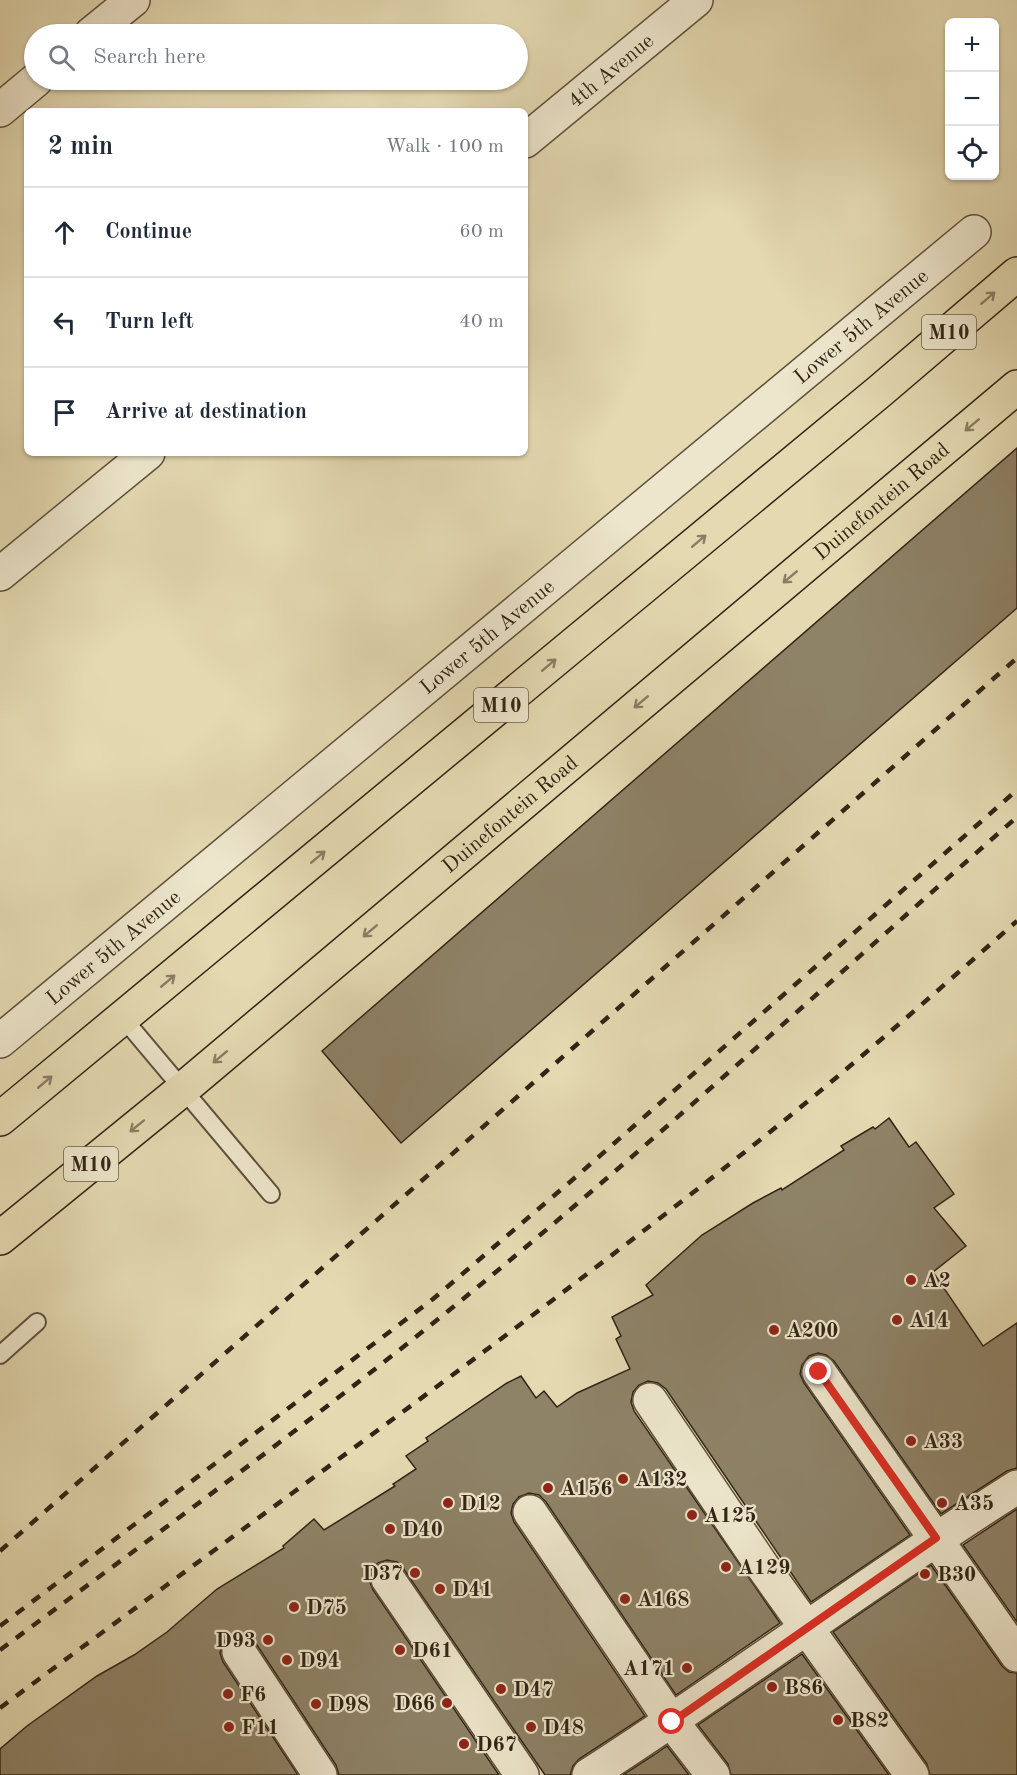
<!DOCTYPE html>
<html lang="en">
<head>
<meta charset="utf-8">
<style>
  body { margin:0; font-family:"Old Standard TT",serif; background:#f2f2f3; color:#1f2937 }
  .controls { position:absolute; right:18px; top:18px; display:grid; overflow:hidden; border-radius:9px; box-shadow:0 2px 4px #0004 }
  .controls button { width:54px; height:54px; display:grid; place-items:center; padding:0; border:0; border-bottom:2px solid #e0e1e3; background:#fff; color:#1f2937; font:30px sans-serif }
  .stop { position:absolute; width:18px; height:18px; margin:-14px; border:4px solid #d93025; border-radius:50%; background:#fff }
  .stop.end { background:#d93025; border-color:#fff; box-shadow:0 2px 6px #0008 }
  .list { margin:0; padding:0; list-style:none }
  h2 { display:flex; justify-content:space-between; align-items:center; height:78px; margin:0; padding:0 24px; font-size:26px }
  h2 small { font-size:20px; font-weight:400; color:#747a83 }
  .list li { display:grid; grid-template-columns:39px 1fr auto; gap:18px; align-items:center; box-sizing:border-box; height:90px; padding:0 24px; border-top:2px solid #e0e1e3 }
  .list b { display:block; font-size:22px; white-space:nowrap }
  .list em { font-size:20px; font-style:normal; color:#747a83 }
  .icon { flex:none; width:33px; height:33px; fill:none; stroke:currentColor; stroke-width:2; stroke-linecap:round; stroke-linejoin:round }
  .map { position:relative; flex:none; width:1017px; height:1775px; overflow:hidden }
  .search { position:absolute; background:#fff; box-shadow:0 2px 4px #0004; left:24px; top:24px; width:504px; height:66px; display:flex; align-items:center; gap:15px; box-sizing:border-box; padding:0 21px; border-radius:33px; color:#747a83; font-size:22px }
  .panel { position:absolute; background:#fff; box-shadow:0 2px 4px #0004; left:24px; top:108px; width:504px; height:348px; border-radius:9px }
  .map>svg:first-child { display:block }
</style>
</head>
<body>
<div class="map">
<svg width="1017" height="1775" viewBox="0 0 1017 1775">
  <rect width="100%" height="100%" fill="#e4d9b1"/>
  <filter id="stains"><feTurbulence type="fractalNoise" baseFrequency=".00333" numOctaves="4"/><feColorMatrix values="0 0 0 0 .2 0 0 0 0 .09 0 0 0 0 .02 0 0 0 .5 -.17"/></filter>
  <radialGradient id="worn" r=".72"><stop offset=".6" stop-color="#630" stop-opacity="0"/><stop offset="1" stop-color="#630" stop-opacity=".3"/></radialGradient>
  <path fill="#8e8267" stroke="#312416" stroke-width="1.5" d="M 1017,448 L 1017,608 L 401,1143 L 322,1051 Z
    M 889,1118 L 909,1147 L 916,1142 L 954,1194 L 934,1208 L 966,1246 L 933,1272 L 983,1346 L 1017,1323 L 1017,1468 L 1007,1471 L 941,1514 L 834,1361 L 826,1355 L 818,1353 L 809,1356 L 802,1365 L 800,1374 L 804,1383 L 910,1535 L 811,1602 L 666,1389 L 658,1383 L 648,1381 L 639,1385 L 633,1392 L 631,1402 L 634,1411 L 780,1623 L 676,1695 L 546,1502 L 539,1495 L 529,1493 L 519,1497 L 513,1504 L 511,1513 L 514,1522 L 645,1716 L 579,1759 L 573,1766 L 570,1775 L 545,1775 L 403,1568 L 397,1562 L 387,1560 L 378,1563 L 371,1570 L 369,1580 L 373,1590 L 499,1775 L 339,1775 L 336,1765 L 255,1642 L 248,1636 L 238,1633 L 229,1636 L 223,1643 L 220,1653 L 223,1662 L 298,1775 L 0,1775 L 0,1749 L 27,1726 L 97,1676 L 134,1655 L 167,1632 L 217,1589 L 284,1548 L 283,1546 L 314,1519 L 324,1530 L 395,1486 L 393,1484 L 416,1469 L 406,1456 L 428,1441 L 426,1438 L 507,1383 L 521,1376 L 536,1398 L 544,1391 L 557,1407 L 577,1393 L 630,1369 L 616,1339 L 621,1336 L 612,1317 L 653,1295 L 646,1285 L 702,1235 L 753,1203 L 781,1188 L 782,1190 L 844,1150 L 841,1146 L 873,1127 L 875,1129 Z
    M 1017,1509 L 1017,1622 L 963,1545 Z
    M 931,1565 L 1002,1666 L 1009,1672 L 1017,1673 L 1017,1775 L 930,1775 L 927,1764 L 833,1632 Z
    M 802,1654 L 889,1775 L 731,1775 L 728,1764 L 698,1725 Z
    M 667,1746 L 689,1775 L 623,1775 L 654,1755 Z"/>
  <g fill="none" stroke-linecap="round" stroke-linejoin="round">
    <defs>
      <path id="service" d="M 123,1018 L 271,1194
        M 0,1355 L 37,1322"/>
      <g id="minor">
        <path d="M 91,34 L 133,0"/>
        <path d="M 0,110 L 36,80"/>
        <path id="s1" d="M 525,141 L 696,0"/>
        <path d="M 0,574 L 148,453"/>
        <path id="s2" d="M 0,1041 L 974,232"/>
        <path d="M 819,1372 L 1017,1655"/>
        <path d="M 650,1400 L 763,1567 L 912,1775"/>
        <path d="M 530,1512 L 672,1722 L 713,1775"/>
        <path d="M 388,1579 L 522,1775"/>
        <path d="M 239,1652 L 320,1775"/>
        <path d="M 589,1775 C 734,1682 871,1579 1017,1487"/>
      </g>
      <g id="primary">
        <path d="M 0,1119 L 880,391 L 1017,274"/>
        <path id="s3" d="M 0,1238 L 183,1089 L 1017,387"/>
      </g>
    </defs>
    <use href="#service" stroke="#5e513d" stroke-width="20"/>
    <use href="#minor" stroke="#5e513d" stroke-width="36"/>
    <use href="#primary" stroke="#312416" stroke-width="36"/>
    <use href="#service" stroke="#ede6cc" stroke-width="16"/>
    <use href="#minor" stroke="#ede6cc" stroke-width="33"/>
    <use href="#primary" stroke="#e4d9b1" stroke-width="33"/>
    <path stroke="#312416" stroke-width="4.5" stroke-dasharray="10 10" stroke-linecap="butt" d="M 0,1551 L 1017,658
      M 0,1626 L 433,1299 L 570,1182 L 1017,790
      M 0,1650 C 159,1532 320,1416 474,1290 C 659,1138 837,975 1017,817
      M 0,1708 C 249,1523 503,1343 746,1151 C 839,1078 928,999 1017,921"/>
  </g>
  <defs><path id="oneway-shaft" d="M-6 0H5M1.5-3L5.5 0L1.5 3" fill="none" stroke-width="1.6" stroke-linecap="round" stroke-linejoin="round" transform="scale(1.5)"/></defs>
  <g stroke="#8a7e64">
    <use href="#oneway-shaft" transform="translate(988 298) rotate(-41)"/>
    <use href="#oneway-shaft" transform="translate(972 425) rotate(140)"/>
    <use href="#oneway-shaft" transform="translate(699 541) rotate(-40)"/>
    <use href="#oneway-shaft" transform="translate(790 577) rotate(140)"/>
    <use href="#oneway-shaft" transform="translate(549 665) rotate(-40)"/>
    <use href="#oneway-shaft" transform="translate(641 702) rotate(140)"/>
    <use href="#oneway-shaft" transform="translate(318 857) rotate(-40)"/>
    <use href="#oneway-shaft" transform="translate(370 931) rotate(140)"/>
    <use href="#oneway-shaft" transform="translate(168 981) rotate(-40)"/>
    <use href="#oneway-shaft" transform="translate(220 1057) rotate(140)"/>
    <use href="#oneway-shaft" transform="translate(45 1082) rotate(-40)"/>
    <use href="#oneway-shaft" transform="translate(137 1126) rotate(141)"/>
  </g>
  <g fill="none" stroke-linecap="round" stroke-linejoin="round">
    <path stroke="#d93025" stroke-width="8" d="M 672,1722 L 936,1538 L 819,1372"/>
  </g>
  <g fill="#8f2418" stroke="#ede6cc" stroke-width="2">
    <circle cx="911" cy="1280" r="6"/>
    <circle cx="897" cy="1320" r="6"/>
    <circle cx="774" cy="1330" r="6"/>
    <circle cx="911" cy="1441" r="6"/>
    <circle cx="623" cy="1479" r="6"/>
    <circle cx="548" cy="1488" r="6"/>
    <circle cx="448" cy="1503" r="6"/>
    <circle cx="942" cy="1503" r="6"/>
    <circle cx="692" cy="1515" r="6"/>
    <circle cx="390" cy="1529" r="6"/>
    <circle cx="726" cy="1567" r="6"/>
    <circle cx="415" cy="1573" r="6"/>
    <circle cx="925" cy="1574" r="6"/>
    <circle cx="440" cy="1589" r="6"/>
    <circle cx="625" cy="1599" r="6"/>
    <circle cx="294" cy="1607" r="6"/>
    <circle cx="268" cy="1640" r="6"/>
    <circle cx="400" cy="1650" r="6"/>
    <circle cx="287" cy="1660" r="6"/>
    <circle cx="687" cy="1668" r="6"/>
    <circle cx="772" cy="1687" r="6"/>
    <circle cx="501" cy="1689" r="6"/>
    <circle cx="228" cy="1694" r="6"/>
    <circle cx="447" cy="1703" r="6"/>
    <circle cx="316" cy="1704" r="6"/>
    <circle cx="838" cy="1720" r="6"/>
    <circle cx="229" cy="1727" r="6"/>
    <circle cx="531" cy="1727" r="6"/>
    <circle cx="464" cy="1744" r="6"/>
  </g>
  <g text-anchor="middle" stroke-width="4.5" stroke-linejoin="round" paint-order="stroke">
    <g fill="#ede6cc" stroke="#695e4d" stroke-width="1.5">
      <rect x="922" y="315" width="54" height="34" rx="4.5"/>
      <rect x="474" y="688" width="54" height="34" rx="4.5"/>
      <rect x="64" y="1147" width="54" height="34" rx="4.5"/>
    </g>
    <g font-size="20" font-weight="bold" fill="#312416">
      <text x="949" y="339">M10</text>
      <text x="501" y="712">M10</text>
      <text x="91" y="1171">M10</text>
    </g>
    <g font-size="21" fill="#312416" stroke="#ede6cc">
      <text dy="7" stroke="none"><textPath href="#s1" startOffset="111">4th Avenue</textPath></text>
      <text dy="7" stroke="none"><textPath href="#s2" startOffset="1119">Lower 5th Avenue</textPath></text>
      <text dy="7" stroke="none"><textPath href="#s3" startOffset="1149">Duinefontein Road</textPath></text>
      <text dy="7" stroke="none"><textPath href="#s2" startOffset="633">Lower 5th Avenue</textPath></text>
      <text dy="7" stroke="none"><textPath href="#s3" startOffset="663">Duinefontein Road</textPath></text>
      <text dy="7" stroke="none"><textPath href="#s2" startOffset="147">Lower 5th Avenue</textPath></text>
    </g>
    <g font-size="21" font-weight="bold" fill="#312416" stroke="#ede6cc" text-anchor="start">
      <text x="923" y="1287">A2</text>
      <text x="909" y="1327">A14</text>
      <text x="786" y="1337">A200</text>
      <text x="923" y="1448">A33</text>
      <text x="635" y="1486">A132</text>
      <text x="560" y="1495">A156</text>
      <text x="460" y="1510">D12</text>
      <text x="954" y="1510">A35</text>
      <text x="704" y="1522">A125</text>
      <text x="402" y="1536">D40</text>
      <text x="738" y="1574">A129</text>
      <text x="403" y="1580" text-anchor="end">D37</text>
      <text x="937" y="1581">B30</text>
      <text x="452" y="1596">D41</text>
      <text x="637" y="1606">A168</text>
      <text x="306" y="1614">D75</text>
      <text x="256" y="1647" text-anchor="end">D93</text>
      <text x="412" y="1657">D61</text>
      <text x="299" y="1667">D94</text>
      <text x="675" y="1675" text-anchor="end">A171</text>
      <text x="784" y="1694">B86</text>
      <text x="513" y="1696">D47</text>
      <text x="240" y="1701">F6</text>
      <text x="435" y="1710" text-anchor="end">D66</text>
      <text x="328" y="1711">D98</text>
      <text x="850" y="1727">B82</text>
      <text x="241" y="1734">F11</text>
      <text x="543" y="1734">D48</text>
      <text x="476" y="1751">D67</text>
    </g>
  </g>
  <rect width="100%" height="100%" filter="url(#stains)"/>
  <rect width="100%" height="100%" fill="url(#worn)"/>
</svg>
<div class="controls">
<button>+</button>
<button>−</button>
<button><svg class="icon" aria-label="locate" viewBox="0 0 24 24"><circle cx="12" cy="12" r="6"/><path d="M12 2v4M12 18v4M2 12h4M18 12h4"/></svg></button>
</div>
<div class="stop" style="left:672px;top:1722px"></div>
<div class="stop end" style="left:819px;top:1372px"></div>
<div class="search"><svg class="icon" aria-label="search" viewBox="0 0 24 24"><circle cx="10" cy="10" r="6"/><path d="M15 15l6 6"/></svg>Search here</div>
<section class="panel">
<h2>2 min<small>Walk · 100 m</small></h2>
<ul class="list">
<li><svg class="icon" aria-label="ahead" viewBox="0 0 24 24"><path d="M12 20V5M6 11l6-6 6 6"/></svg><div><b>Continue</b></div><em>60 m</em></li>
<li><svg class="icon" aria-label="left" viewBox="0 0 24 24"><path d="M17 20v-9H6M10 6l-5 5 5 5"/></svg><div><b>Turn left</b></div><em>40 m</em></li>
<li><svg class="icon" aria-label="arrive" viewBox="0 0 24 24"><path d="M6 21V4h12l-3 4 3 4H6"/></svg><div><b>Arrive at destination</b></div></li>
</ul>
</section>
</div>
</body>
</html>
